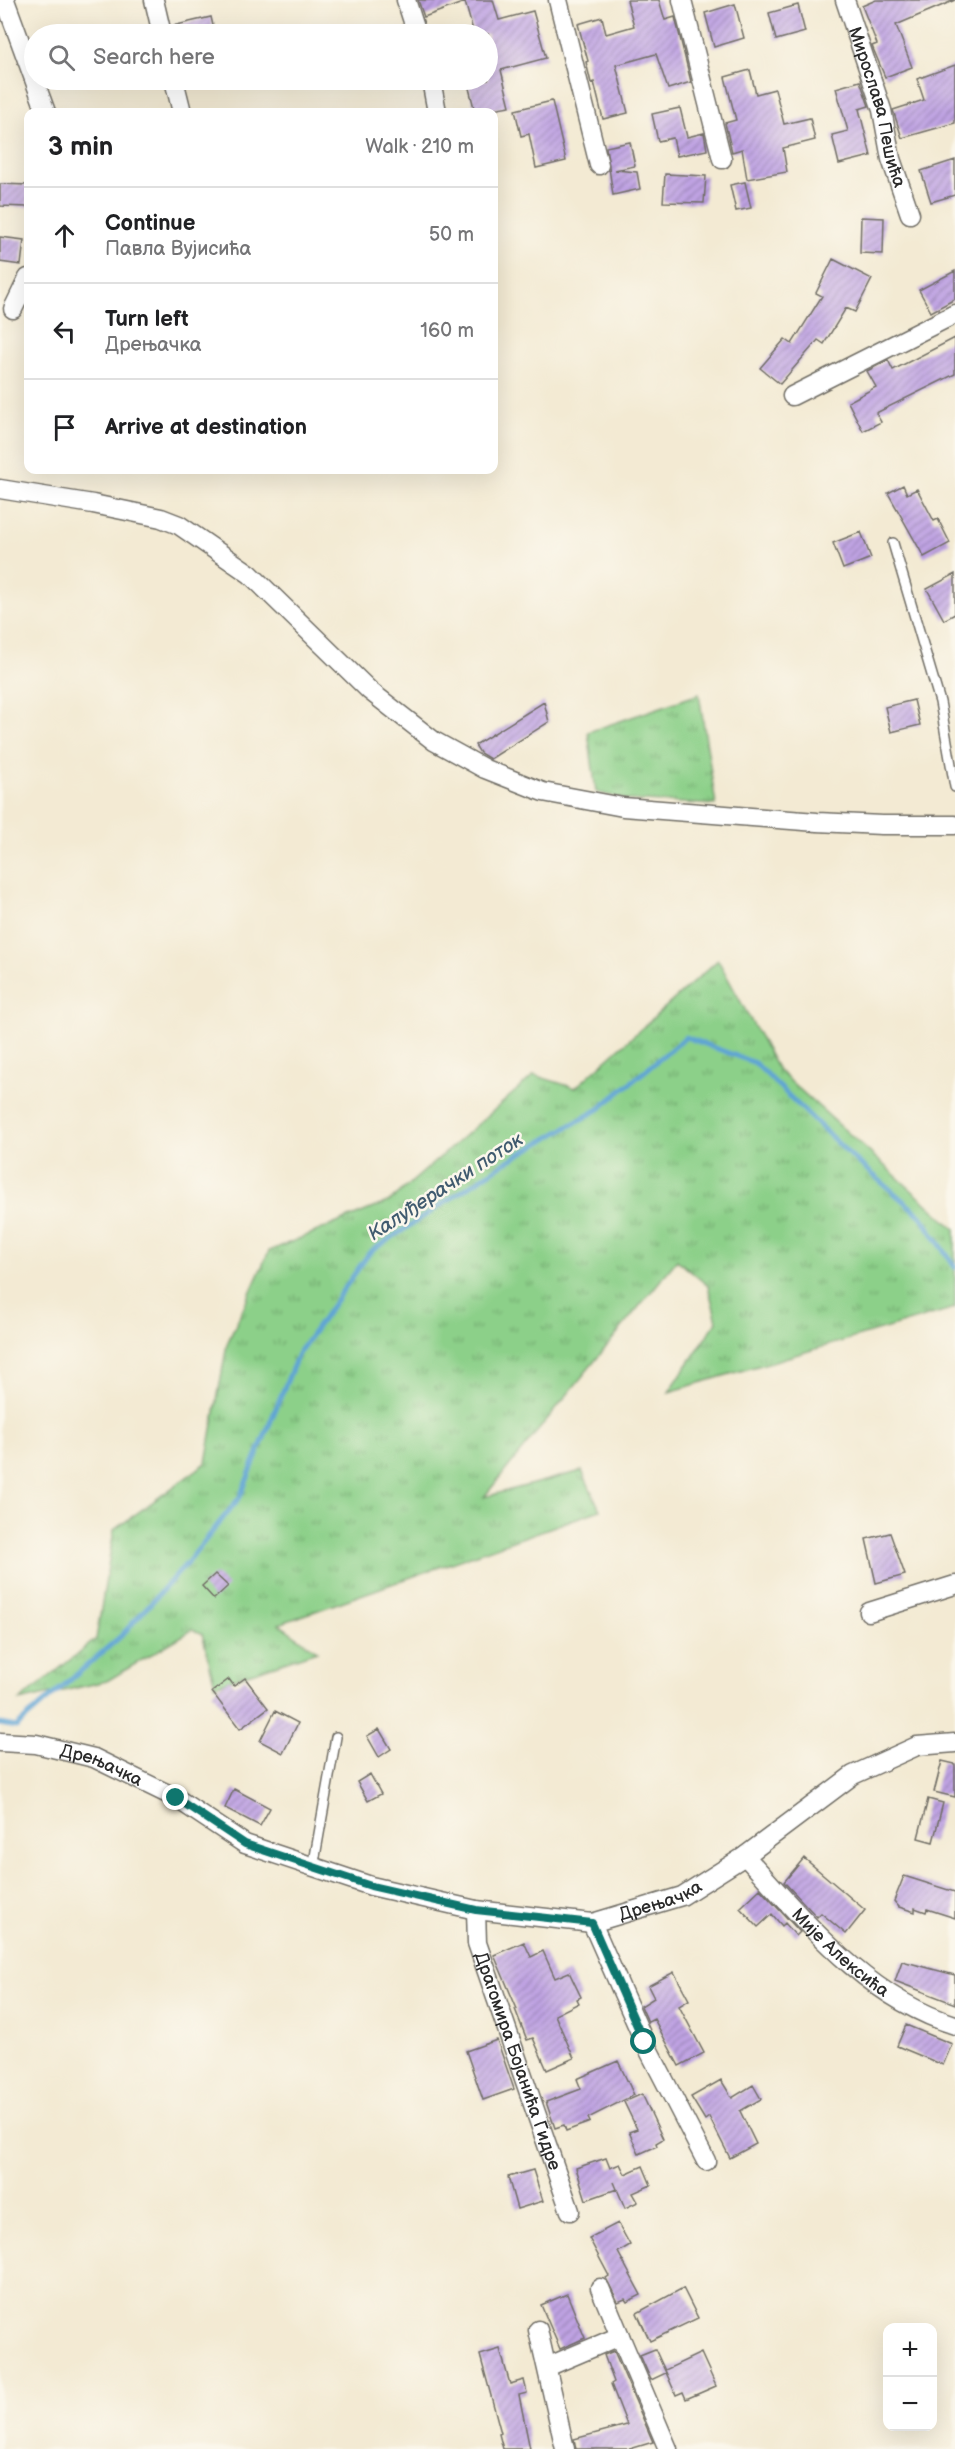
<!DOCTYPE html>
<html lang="en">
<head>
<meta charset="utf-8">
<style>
  body { margin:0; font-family:"Balsamiq Sans",sans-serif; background:#f6f6f6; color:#202124 }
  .controls { position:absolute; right:18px; bottom:18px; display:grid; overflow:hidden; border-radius:12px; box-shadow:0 6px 24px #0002 }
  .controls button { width:54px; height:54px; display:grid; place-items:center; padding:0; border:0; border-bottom:2px solid #e0e0e0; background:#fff; color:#202124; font:30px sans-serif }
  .stop { position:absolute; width:18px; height:18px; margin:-14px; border:4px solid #0f766e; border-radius:50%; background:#fff }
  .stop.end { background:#0f766e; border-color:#fff; box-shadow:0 2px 6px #0008 }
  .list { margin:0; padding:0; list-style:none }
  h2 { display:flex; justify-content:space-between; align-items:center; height:78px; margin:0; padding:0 24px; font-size:26px }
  h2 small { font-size:20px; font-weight:400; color:#757577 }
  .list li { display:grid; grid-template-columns:39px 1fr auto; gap:18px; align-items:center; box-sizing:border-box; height:96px; padding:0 24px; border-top:2px solid #e0e0e0 }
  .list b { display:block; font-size:22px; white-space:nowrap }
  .list p { margin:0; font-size:20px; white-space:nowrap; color:#757577 }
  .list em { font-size:20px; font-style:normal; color:#757577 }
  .icon { flex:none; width:33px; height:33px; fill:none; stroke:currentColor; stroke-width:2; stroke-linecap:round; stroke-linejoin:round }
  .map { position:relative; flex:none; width:955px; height:2449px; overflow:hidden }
  .search { position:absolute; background:#fff; box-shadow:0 6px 24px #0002; left:24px; top:24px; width:474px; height:66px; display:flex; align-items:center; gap:15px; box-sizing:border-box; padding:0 21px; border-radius:33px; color:#757577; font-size:22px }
  .panel { position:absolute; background:#fff; box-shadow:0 6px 24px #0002; left:24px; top:108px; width:474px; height:366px; border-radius:12px }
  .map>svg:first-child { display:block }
</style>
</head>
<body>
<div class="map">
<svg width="955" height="2449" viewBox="0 0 955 2449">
  <defs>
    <pattern id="grass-tufts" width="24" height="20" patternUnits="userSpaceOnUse" patternTransform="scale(1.5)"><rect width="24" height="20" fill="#8cd089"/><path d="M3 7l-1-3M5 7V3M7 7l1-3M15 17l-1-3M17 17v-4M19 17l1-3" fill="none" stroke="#73a970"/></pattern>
    <pattern id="building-hatch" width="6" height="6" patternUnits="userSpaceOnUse" patternTransform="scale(1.5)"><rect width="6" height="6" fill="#bfa3e3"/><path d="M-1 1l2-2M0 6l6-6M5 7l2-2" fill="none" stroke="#9b85b8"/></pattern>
  </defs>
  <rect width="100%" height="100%" fill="#fbf7ec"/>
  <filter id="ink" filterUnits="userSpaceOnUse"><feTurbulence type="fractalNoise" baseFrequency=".0167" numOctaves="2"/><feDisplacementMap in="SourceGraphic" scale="12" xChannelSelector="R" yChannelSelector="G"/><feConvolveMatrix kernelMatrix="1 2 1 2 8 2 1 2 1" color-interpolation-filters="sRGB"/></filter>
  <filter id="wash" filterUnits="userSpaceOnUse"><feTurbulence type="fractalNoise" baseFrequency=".008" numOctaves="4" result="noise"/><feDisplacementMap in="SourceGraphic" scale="24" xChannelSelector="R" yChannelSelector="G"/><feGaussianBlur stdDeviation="1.35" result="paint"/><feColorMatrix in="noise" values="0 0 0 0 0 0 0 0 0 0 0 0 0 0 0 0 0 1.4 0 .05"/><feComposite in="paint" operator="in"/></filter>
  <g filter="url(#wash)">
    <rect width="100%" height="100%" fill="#f3ead3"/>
    <path fill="url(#grass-tufts)" stroke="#5c7e5a" stroke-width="1.5" d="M 699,694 L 716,805 L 627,800 L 596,792 L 588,732 Z
      M 718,960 L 778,1070 L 955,1229 L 955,1308 L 669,1392 L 717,1321 L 708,1286 L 677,1260 L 484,1497 L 582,1471 L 600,1510 L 279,1624 L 317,1651 L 215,1685 L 202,1633 L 192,1630 L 107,1681 L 19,1701 L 96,1639 L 114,1530 L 206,1463 L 227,1344 L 269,1251 L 390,1201 L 534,1075 L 575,1088 Z"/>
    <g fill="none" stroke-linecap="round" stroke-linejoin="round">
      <path stroke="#5fa4d4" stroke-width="5" d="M 0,1724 L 16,1727 L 121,1636 L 188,1562 L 240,1497 L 298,1354 L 370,1252 L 506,1162 L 599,1109 L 686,1037 L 755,1063 L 850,1155 L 921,1216 L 955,1267"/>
    </g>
    <g id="blocks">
      <path fill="url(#building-hatch)" d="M 418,0 L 493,0 L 499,20 L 533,11 L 546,58 L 501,70 L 510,106 L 475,112 L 467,80 L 488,80 L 488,34 L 474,34 L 465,2 L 424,17 Z
        M 627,0 L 659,0 L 665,20 L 675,17 L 691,82 L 668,89 L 656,54 L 616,65 L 628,113 L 603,119 L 594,82 L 591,83 L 586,62 L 588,61 L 578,24 L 602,17 L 606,34 L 634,26 Z
        M 876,0 L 955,0 L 896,25 L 912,67 L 885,77 L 872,46 L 877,44 L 862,6 Z
        M 735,4 L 744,38 L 714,47 L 705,13 Z
        M 798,5 L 805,32 L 776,40 L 769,13 Z
        M 211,17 L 215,34 L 173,34 L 172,26 Z
        M 955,65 L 955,123 L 902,138 L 893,110 L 924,100 L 917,79 Z
        M 750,70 L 756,94 L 775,89 L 784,124 L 810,118 L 815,140 L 783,148 L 787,172 L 747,179 L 742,149 L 732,152 L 725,123 L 736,120 L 725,77 Z
        M 860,81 L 869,106 L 859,109 L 871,156 L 839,164 L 832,135 L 848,131 L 836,88 Z
        M 552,101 L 566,161 L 536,168 L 529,134 L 521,136 L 515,110 Z
        M 680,108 L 687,137 L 704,133 L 707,150 L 677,156 L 673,138 L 658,141 L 652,114 Z
        M 630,142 L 635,166 L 615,170 L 637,172 L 640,189 L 613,195 L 606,147 Z
        M 955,160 L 955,195 L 931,202 L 921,171 Z
        M 665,174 L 706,176 L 704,203 L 663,202 Z
        M 745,182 L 751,208 L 736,211 L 730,185 Z
        M 0,184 L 28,185 L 28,207 L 0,206 Z
        M 861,217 L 884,218 L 883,254 L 860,253 Z
        M 0,237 L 24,240 L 21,265 L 0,262 Z
        M 833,259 L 872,279 L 855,312 L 846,308 L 824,344 L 818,340 L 780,384 L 760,368 L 785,339 L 792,344 L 822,296 L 816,293 Z
        M 955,271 L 955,299 L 931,312 L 919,290 Z
        M 955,338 L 955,374 L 876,413 L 881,422 L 863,431 L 848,402 L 876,387 L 867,371 L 888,360 L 893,370 Z
        M 903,485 L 907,494 L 917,489 L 934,521 L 938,519 L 950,543 L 924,557 L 888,493 Z
        M 861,532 L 871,558 L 843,569 L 833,543 Z
        M 955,574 L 955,614 L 944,620 L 927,589 Z
        M 914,700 L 920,725 L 891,732 L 885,707 Z
        M 544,702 L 549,722 L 490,759 L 480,753 L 475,745 Z
        M 890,1533 L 905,1575 L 876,1583 L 866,1539 Z
        M 215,1574 L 228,1586 L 214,1599 L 202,1586 Z
        M 245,1678 L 268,1708 L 240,1729 L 212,1692 L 229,1679 L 234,1686 Z
        M 275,1711 L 298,1723 L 283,1753 L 260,1741 Z
        M 379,1729 L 391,1749 L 379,1757 L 367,1736 Z
        M 942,1761 L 955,1764 L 955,1797 L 934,1792 Z
        M 370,1774 L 381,1794 L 368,1801 L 357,1782 Z
        M 234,1789 L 270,1808 L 260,1826 L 225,1808 Z
        M 928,1799 L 943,1803 L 933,1842 L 918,1838 Z
        M 804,1858 L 865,1910 L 846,1934 L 821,1913 L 817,1917 L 784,1882 Z
        M 904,1876 L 955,1892 L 955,1918 L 927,1909 L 926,1912 L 915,1908 L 915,1912 L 899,1907 L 894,1901 Z
        M 760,1889 L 800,1932 L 796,1936 L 785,1923 L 782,1926 L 772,1914 L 758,1927 L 740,1908 Z
        M 524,1942 L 531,1957 L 543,1951 L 555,1978 L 569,1972 L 581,1997 L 577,1999 L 579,2003 L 555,2015 L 574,2058 L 547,2070 L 533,2038 L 527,2040 L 515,2009 L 517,2009 L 494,1955 Z
        M 902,1961 L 955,1975 L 955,2004 L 895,1981 Z
        M 674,1972 L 689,2000 L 679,2006 L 704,2053 L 679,2066 L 654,2019 L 648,2022 L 641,2006 L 654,1998 L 648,1986 Z
        M 906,2025 L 952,2044 L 943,2065 L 897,2046 Z
        M 497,2040 L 514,2089 L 483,2100 L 466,2051 Z
        M 618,2061 L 634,2095 L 588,2118 L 590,2122 L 566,2131 L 564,2125 L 555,2128 L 546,2102 L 581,2089 L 577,2079 Z
        M 721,2080 L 732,2098 L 753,2085 L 761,2099 L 740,2111 L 756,2144 L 730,2158 L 709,2117 L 705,2120 L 691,2097 Z
        M 642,2094 L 663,2139 L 656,2143 L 657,2146 L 639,2154 L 629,2132 L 637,2129 L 624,2102 Z
        M 606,2158 L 610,2168 L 620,2164 L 625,2174 L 643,2166 L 651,2185 L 633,2193 L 638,2202 L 625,2208 L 614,2182 L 617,2189 L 586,2200 L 576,2168 Z
        M 533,2170 L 543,2201 L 517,2209 L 508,2177 Z
        M 618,2223 L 630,2245 L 618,2252 L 641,2295 L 627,2302 L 625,2299 L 618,2302 L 606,2278 L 609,2276 L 589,2238 Z
        M 683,2288 L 698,2318 L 650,2341 L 637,2313 Z
        M 567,2294 L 585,2338 L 560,2349 L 541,2305 Z
        M 500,2349 L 510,2384 L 524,2380 L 527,2393 L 519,2395 L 530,2449 L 503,2449 L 499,2434 L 501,2433 L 480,2355 Z
        M 655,2349 L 666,2373 L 651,2380 L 640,2355 Z
        M 614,2351 L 653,2442 L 630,2449 L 576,2449 L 574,2439 L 627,2425 L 611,2384 L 614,2382 L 604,2355 Z
        M 701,2353 L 716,2386 L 686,2399 L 683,2392 L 676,2395 L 665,2370 Z"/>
    </g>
  </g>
  <g filter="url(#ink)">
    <use href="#blocks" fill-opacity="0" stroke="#716e66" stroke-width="1.5"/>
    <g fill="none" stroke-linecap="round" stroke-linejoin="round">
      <defs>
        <path id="lane" d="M 893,543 L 940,702 L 955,787
          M 313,1868 L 336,1737"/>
        <g id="street">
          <path d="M 5,0 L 46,112"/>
          <path d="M 154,0 L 162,34"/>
          <path d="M 406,0 L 417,34"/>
          <path d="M 558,0 L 599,165"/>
          <path d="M 682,0 L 722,159"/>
          <path id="s1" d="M 845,0 L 882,110 L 891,159 L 910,214"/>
          <path d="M 174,80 L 182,112"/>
          <path d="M 431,80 L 437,112"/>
          <path d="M 13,309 L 28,278"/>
          <path d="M 792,396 L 955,314"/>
          <path d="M 0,489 L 93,504 L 161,518 L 179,525 L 250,574 L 370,691 L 434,741 L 485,769 L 543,792 L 623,807 L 817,822 L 882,825 L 955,825"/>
          <path d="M 869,1612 L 955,1585"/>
          <path id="s2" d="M 0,1742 L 36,1744 L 94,1758 L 176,1798 L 245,1844 L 371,1886 L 476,1910 L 592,1923 L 682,1896 L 745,1856 L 853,1775 L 917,1746 L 955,1743"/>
          <path id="s3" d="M 745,1856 C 805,1921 866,1998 955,2025"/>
          <path id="s4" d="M 476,1910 L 477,1943 L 570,2211"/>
          <path d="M 592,1923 L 644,2041 L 706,2161"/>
          <path d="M 538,2330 L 565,2449"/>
          <path d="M 620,2336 L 668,2449"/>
          <path d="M 547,2367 L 620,2336 L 600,2288"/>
        </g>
      </defs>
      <use href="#lane" stroke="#716e66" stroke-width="12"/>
      <use href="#street" stroke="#716e66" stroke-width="21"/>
      <use href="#lane" stroke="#fff" stroke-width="9"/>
      <use href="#street" stroke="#fff" stroke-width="18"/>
    </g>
  </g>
  <g fill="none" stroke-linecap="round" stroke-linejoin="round" filter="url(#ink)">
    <path stroke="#0f766e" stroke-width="8" d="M 176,1798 L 245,1844 L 371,1886 L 476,1910 L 592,1923 L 644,2042"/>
  </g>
  <g text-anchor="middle" stroke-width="5" stroke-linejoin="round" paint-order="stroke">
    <g font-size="18" fill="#2b2b2b" stroke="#fbf7ec">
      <text dy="6" stroke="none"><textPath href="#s1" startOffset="112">Мирослава Пешића</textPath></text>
      <text dy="6" stroke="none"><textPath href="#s2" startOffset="105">Дрењачка</textPath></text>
      <text dy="6" stroke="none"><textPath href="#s2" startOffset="699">Дрењачка</textPath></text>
      <text dy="6" stroke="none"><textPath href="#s3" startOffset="136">Мије Алексића</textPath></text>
      <text dy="6" stroke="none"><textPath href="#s4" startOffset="158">Драгомира Бојанића Гидре</textPath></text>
    </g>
    <g font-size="20" font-style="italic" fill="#405b6f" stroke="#fbf7ec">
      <text transform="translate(445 1186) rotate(-33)" y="7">Калуђерачки поток</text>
    </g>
  </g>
</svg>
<div class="controls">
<button>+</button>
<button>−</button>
</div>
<div class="stop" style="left:644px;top:2042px"></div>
<div class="stop end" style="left:176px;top:1798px"></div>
<div class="search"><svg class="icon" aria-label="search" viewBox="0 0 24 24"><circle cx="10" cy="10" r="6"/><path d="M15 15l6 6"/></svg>Search here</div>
<section class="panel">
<h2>3 min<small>Walk · 210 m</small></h2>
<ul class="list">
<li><svg class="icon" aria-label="ahead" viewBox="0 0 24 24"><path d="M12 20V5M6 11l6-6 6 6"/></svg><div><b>Continue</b><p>Павла Вујисића</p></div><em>50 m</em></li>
<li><svg class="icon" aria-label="left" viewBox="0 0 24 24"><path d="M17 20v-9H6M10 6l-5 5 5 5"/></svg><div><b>Turn left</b><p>Дрењачка</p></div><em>160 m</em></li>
<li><svg class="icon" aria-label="arrive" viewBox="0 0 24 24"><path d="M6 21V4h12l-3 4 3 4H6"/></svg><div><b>Arrive at destination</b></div></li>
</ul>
</section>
</div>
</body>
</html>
